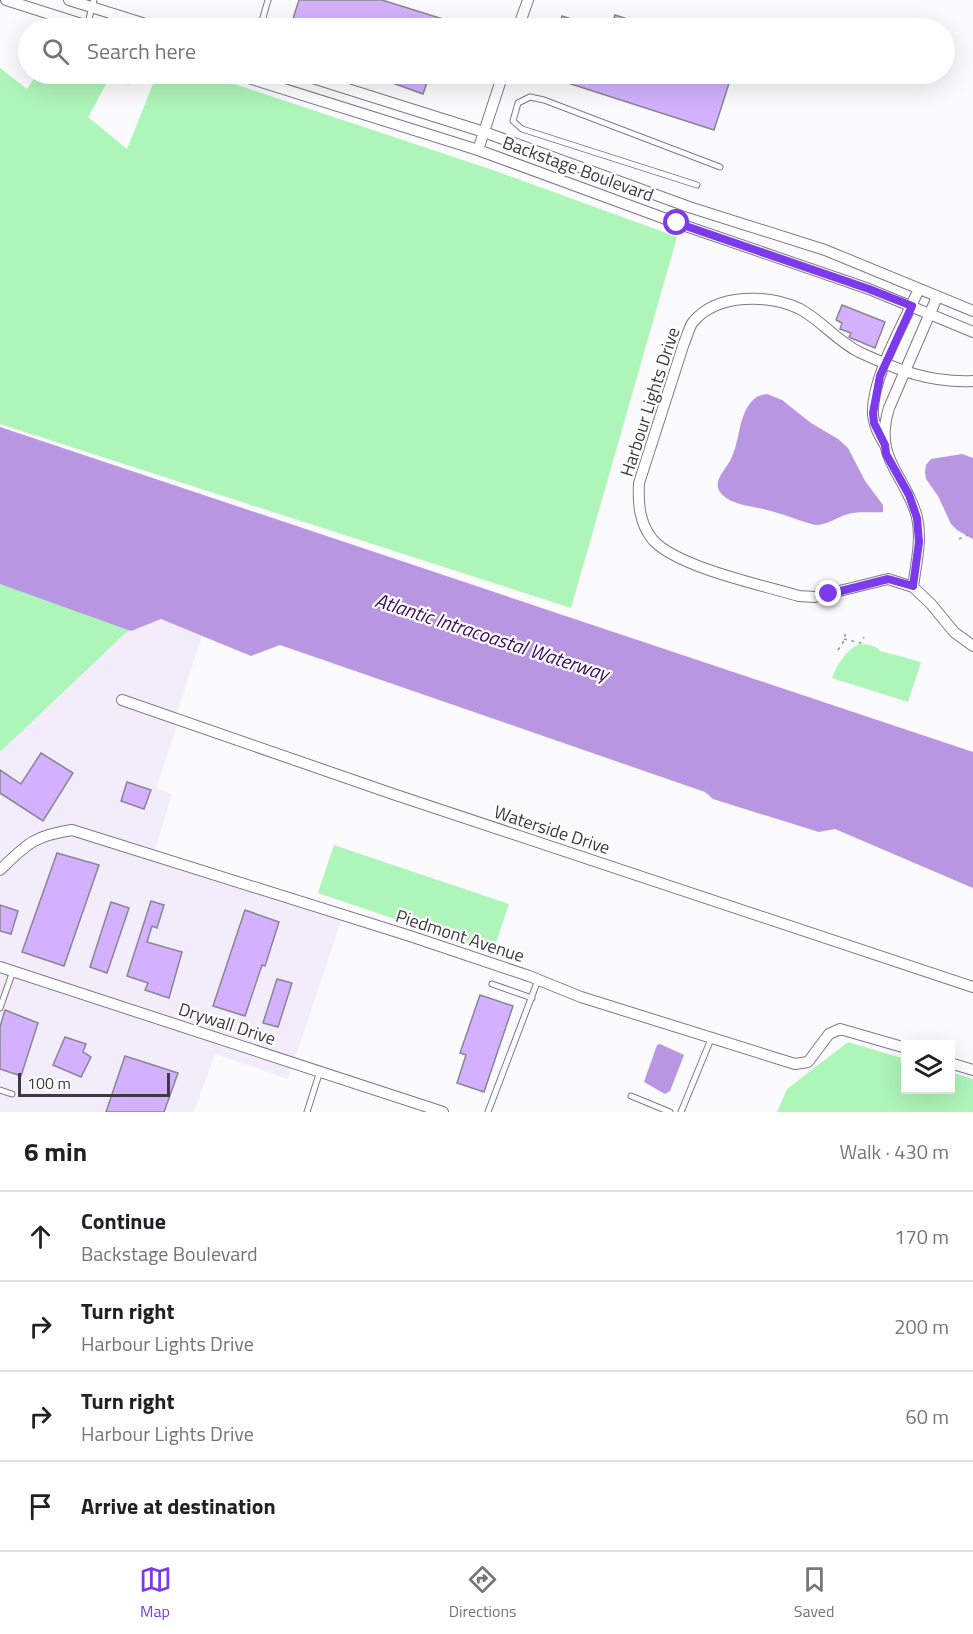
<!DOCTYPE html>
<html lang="en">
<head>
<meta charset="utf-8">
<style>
  body { margin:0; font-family:"Titillium Web",sans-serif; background:#f6f6f6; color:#202124 }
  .controls { position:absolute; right:18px; bottom:18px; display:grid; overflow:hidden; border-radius:0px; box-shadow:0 6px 24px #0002 }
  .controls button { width:54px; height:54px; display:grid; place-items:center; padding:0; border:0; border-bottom:2px solid #e0e0e0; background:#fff; color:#202124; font:30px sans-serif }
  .scale { position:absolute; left:18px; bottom:15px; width:152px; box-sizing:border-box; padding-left:6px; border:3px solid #3d3a41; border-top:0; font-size:16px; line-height:21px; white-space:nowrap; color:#3d3a41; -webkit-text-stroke:4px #fff; paint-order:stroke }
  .stop { position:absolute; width:18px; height:18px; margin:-14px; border:4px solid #7c3aed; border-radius:50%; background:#fff }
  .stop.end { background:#7c3aed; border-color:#fff; box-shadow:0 2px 6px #0008 }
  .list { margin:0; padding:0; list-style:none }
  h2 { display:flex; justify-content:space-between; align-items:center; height:78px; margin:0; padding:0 24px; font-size:26px }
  h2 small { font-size:20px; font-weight:400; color:#757577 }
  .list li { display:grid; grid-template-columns:39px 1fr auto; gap:18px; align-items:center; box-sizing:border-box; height:90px; padding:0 24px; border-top:2px solid #e0e0e0 }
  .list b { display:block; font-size:22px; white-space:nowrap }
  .list p { margin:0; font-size:20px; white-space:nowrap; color:#757577 }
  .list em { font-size:20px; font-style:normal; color:#757577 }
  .icon { flex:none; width:33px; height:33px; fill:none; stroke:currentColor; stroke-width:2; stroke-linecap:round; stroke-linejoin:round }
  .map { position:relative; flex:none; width:973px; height:1112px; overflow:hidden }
  .search { position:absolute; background:#fff; box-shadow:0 6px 24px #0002; left:18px; right:18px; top:18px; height:66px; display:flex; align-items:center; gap:15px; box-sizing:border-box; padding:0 21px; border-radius:33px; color:#757577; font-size:22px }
  .sheet { height:438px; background:#fff }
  nav { display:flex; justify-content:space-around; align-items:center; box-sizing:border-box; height:84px; border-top:2px solid #e0e0e0; background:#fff; font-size:16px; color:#757577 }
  nav a { display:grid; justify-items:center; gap:3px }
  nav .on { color:#7c3aed }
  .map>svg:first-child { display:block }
</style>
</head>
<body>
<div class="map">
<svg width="973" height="1112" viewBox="0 0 973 1112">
  <rect width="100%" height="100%" fill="#fbfafd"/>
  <path fill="#f3edfb" d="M 161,619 L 202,636 L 175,719 L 175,732 L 156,788 L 172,794 L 153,856 L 343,915 L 288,1079 L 215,1054 L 194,1112 L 0,1112 L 0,752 L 134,625 Z"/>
  <path fill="#aef5b9" d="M 0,68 L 27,89 L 37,74 L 133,74 L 129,85 L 109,79 L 88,117 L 127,149 L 157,74 L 204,74 L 490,169 L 677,237 L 571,608 L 0,424 Z
    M 0,578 L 134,625 L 0,752 Z
    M 859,644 C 867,645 875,644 880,651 L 921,662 L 908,702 L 832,678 C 837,665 846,650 859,644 Z
    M 334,845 L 509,904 L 493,952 L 318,893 Z
    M 848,1042 L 905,1059 L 906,1090 L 950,1090 L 951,1072 L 973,1079 L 973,1112 L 777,1112 L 787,1089 Z"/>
  <path fill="#b896e2" d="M 767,394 L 782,400 L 811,423 L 838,439 L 848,448 L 865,481 L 883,505 L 883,512 C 871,513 860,511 848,514 C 837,517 828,525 815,525 C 800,521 786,515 771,511 C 755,506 730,506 720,492 C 712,481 727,468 731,459 C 740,441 738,418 751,402 C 755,397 760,395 767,394 Z
    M 0,427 L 973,752 L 973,888 L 835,829 L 819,832 L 713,799 L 705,792 L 280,645 L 251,656 L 161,619 L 131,631 L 0,584 Z
    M 962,454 L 973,458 L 973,539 L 957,530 L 951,524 L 938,496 L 926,479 L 925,472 L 926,465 L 931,459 Z
    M 660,1044 L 684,1055 L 670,1091 L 665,1094 L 644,1082 L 657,1045 Z"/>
  <path fill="#d3b1fe" stroke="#8a8493" stroke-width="1.5" d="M 299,0 L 382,0 L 443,19 L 442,28 L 290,28 Z
    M 615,15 L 652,27 L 652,28 L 611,28 Z
    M 562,16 L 596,27 L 595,28 L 558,28 Z
    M 368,74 L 430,74 L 423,94 Z
    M 543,74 L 732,74 L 714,130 L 543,75 Z
    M 842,305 L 885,322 L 875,348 L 851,338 L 849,337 L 851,333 L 840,329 L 842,323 L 836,320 Z
    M 41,753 L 73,773 L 43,821 L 0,793 L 0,770 L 21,784 Z
    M 127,782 L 151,790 L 144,809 L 121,801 Z
    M 57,853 L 99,865 L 64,966 L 22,952 Z
    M 151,901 L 164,905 L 157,928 L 152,926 L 147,942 L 182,952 L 169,998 L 145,990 L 148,983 L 127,976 Z
    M 111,902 L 129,908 L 107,973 L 90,967 Z
    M 0,905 L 18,911 L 11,934 L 0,931 Z
    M 245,910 L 279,922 L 265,966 L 262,965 L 245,1016 L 213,1006 Z
    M 277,979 L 292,983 L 278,1027 L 263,1023 Z
    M 480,995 L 513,1006 L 484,1092 L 457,1083 L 466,1055 L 460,1053 Z
    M 5,1010 L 38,1023 L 21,1076 L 0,1069 L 0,1027 Z
    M 65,1037 L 86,1044 L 83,1052 L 91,1057 L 81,1077 L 53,1065 Z
    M 125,1056 L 178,1073 L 164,1112 L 106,1112 Z"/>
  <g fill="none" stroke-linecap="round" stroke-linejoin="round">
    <defs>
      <path id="service" d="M 87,26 L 94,0
        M 260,28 L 268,0
        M 697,185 L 522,129 L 513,121 L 518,103 L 530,97 L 544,100 L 720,167
        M 492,984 L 532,998
        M 0,1008 L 13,971
        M 0,1090 L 12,1094
        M 631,1096 L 670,1112
        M 307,1112 L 320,1071
        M 488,1112 L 538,980
        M 681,1112 L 711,1039"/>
      <path id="minor" d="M 6,0 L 94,28
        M 69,0 L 158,28
        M 518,28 L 528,0
        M 236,74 L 478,150 L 677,223 L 869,289 L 973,332
        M 300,74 L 484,132 L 689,207 L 825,250 L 973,311
        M 478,150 L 503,74
        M 937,297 L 889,408 C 873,460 905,473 917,517 C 922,540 916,564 913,587 L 931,604 L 954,632 L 973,646
        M 885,445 C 879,435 874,426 873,415 C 871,378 904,323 919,289
        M 913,587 L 888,579 L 815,597 L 799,596 C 762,585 677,567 653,540 C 639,523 638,503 639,483 L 684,343 C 687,337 689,327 693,322 C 717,293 769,294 800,309 C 822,321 837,341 859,352 C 898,370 929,383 973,381
        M 122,700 L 393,794 L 973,987
        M 0,870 C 27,844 33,836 72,830 L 410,936 L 529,976 L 581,997 L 795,1064 L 808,1062 L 829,1034 L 840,1029 L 906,1048
        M 0,967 L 443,1112
        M 950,1063 L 973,1070"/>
    </defs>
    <use href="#service" stroke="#7f7988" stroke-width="7"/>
    <use href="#minor" stroke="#7f7988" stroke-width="12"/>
    <path stroke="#98969b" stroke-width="1.5" stroke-dasharray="3 4.5" stroke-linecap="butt" d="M 959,539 L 973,533
      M 844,639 L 861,643 L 864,637
      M 838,650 L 844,641 L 846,630"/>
    <use href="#service" stroke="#fff" stroke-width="5"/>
    <use href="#minor" stroke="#fff" stroke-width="10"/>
  </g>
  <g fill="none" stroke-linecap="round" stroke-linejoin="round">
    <path stroke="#7c3aed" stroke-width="8" d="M 677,223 L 869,289 L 912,306 L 880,376 L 873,413 L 874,423 L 885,445 L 886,454 L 909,495 L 917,518 L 919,542 L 913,586 L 888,579 L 829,594"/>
  </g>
  <g text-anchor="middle" stroke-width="4.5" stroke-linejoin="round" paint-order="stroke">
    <g font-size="18" fill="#3d3a41" stroke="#fff">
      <text transform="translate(578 169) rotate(20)" y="6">Backstage Boulevard</text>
      <text transform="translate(650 402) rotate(-72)" y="6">Harbour Lights Drive</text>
      <text transform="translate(552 830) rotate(18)" y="6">Waterside Drive</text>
      <text transform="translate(460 936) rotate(18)" y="6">Piedmont Avenue</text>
      <text transform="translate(227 1024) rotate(18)" y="6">Drywall Drive</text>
    </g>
    <g font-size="20" font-style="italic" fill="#3f0b66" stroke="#fff">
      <text transform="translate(492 637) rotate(18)" y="7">Atlantic Intracoastal Waterway</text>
    </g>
  </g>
</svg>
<div class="controls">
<button><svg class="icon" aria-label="layers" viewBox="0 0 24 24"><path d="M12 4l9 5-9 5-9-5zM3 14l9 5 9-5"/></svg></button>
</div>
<div class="scale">100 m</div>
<div class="stop" style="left:677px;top:223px"></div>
<div class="stop end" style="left:829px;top:594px"></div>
<div class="search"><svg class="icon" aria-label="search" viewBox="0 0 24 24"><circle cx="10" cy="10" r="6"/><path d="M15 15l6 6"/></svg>Search here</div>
</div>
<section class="sheet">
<h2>6 min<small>Walk · 430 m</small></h2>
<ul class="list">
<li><svg class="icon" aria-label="ahead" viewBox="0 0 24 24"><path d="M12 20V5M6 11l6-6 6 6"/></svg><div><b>Continue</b><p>Backstage Boulevard</p></div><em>170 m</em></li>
<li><svg class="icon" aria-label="right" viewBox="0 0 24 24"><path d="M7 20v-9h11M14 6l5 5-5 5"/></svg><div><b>Turn right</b><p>Harbour Lights Drive</p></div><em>200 m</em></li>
<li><svg class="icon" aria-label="right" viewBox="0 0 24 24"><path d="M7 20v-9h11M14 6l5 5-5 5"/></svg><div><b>Turn right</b><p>Harbour Lights Drive</p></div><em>60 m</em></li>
<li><svg class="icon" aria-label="arrive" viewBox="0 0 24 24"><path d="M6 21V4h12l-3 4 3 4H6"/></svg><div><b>Arrive at destination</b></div></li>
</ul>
</section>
<nav>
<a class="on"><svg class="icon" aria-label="map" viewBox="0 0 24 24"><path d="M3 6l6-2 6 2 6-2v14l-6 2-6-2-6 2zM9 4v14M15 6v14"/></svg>Map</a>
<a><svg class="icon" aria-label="directions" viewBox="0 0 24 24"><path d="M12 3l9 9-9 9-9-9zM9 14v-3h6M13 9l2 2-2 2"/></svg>Directions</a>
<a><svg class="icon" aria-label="saved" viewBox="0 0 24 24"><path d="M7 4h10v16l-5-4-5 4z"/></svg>Saved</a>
</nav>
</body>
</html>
